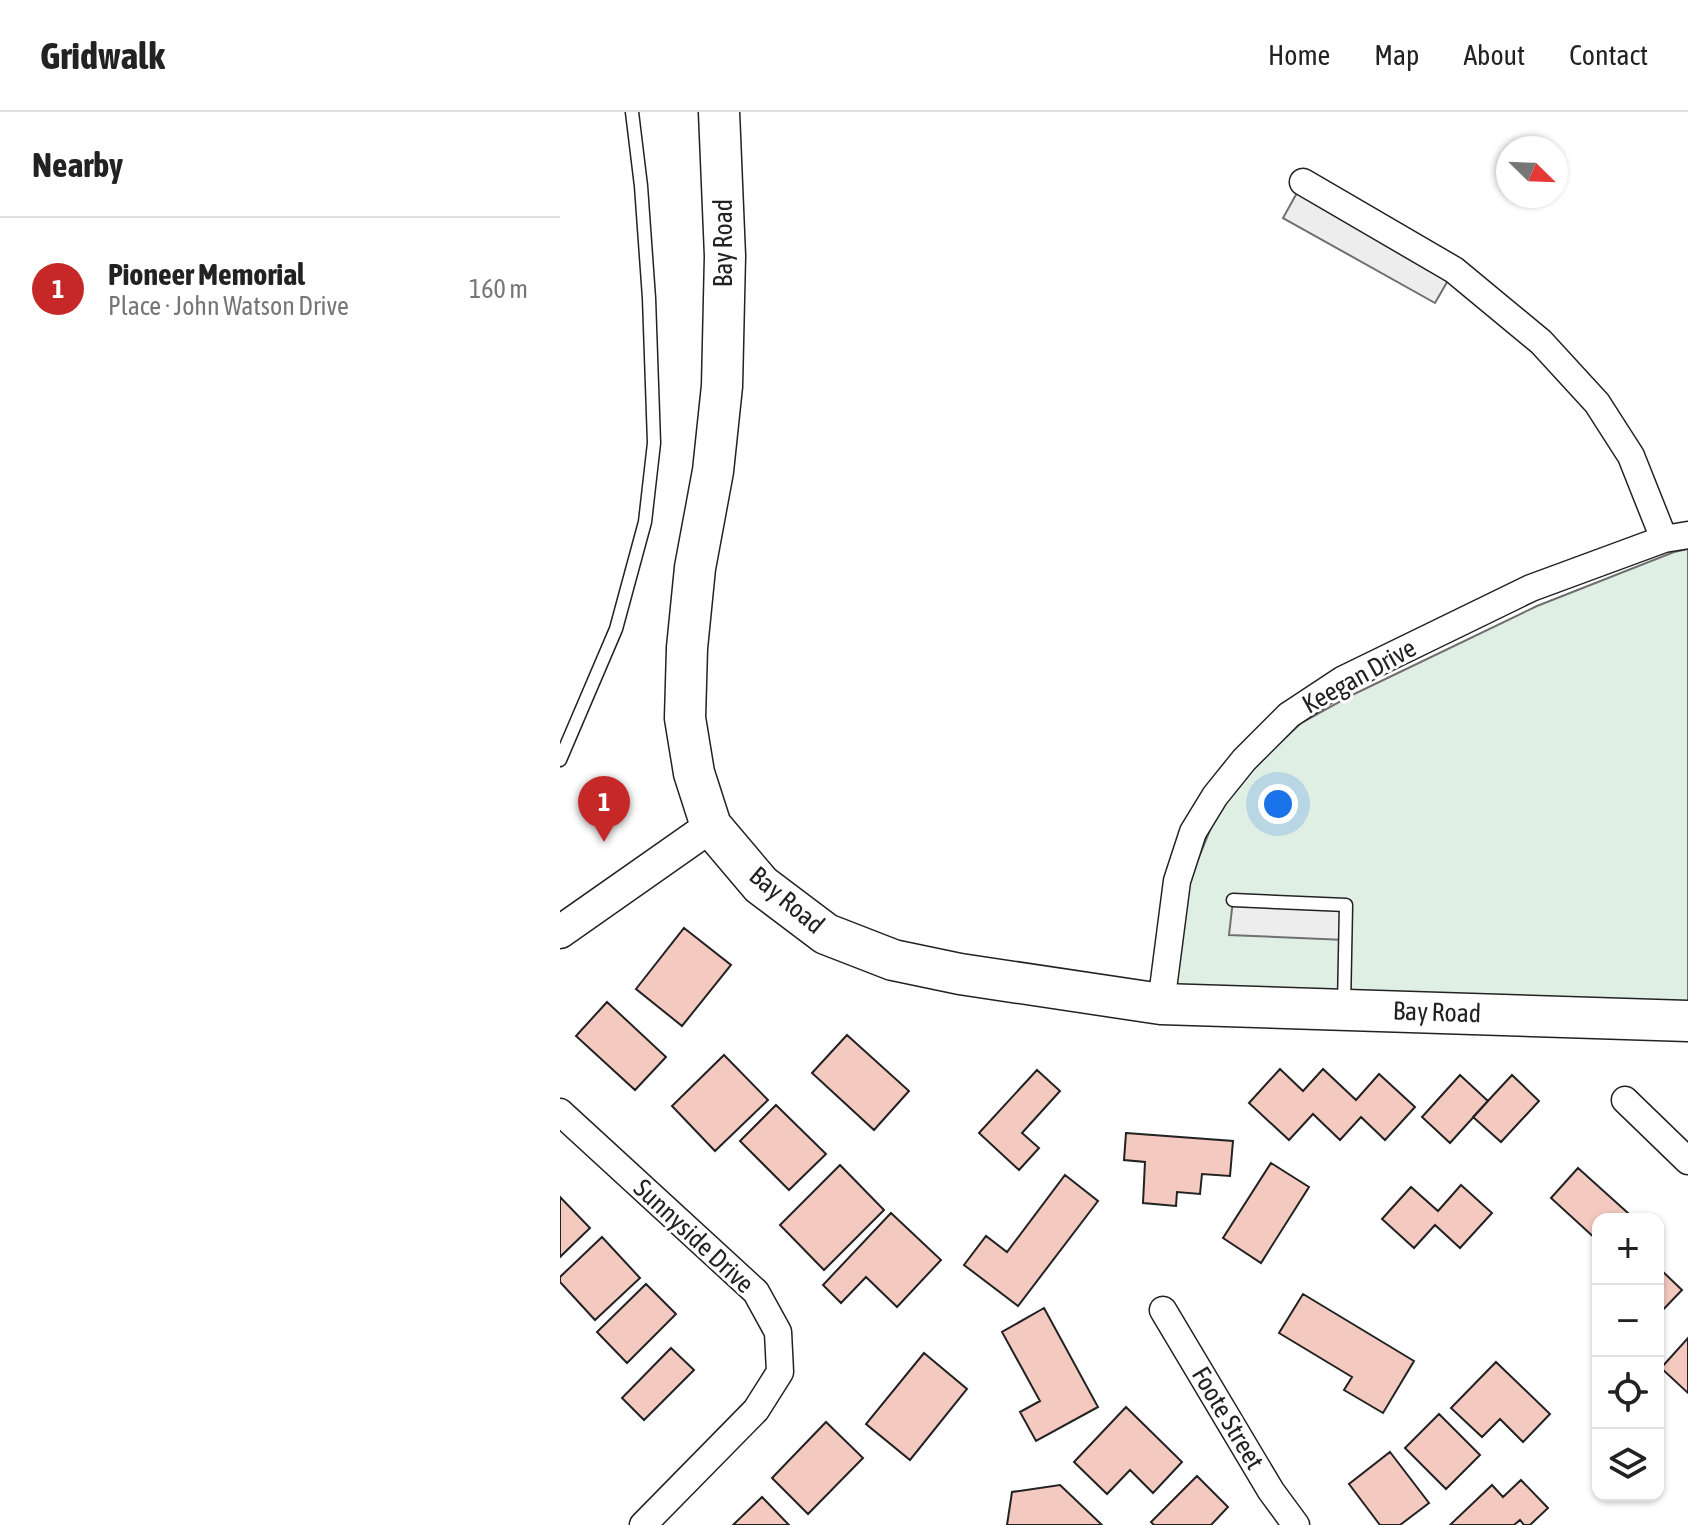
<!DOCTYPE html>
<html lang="en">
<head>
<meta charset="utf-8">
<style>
  body { margin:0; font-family:"Asap Condensed",sans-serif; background:#f2f2f2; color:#222 }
  .controls { position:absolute; right:24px; bottom:24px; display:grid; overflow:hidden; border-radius:16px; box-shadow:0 2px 6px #0004 }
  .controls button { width:72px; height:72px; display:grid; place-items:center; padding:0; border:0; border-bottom:2px solid #e0e0e0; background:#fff; color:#222; font:40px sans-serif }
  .compass { position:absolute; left:936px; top:24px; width:72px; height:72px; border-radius:50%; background:#fff; box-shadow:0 2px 6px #0004; rotate:113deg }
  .you { position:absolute; left:718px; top:692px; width:28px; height:28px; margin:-20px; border:6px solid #fff; border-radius:50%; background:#1a73e8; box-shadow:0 0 0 12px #1a73e833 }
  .badge { display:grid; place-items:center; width:52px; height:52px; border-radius:50%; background:#c62828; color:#fff; font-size:26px; font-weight:700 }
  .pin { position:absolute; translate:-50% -66px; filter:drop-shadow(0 2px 4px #0008) }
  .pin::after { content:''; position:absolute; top:42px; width:28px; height:24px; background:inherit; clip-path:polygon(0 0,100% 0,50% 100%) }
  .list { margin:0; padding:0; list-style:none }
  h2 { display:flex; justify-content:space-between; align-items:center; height:104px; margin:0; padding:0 32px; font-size:34px }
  h2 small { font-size:26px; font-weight:400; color:#767676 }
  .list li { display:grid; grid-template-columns:52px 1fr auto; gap:24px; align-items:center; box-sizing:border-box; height:144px; padding:0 32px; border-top:2px solid #e0e0e0 }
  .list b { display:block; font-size:30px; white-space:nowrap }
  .list p { margin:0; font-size:26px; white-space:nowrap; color:#767676 }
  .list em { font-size:26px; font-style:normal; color:#767676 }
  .icon { flex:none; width:44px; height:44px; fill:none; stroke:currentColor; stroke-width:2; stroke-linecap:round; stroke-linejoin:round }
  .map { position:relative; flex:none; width:1128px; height:1413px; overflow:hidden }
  header { display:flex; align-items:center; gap:48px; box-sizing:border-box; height:112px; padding:0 40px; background:#fff; border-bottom:2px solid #e0e0e0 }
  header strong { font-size:38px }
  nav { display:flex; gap:44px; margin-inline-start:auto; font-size:28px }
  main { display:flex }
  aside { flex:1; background:#fff }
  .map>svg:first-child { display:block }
</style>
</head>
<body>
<header>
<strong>Gridwalk</strong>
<nav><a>Home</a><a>Map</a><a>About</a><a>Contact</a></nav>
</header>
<main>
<aside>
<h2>Nearby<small></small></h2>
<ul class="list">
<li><span class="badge">1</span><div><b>Pioneer Memorial</b><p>Place · John Watson Drive</p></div><em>160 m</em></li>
</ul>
</aside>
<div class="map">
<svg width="1128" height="1413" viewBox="0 0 1128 1413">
  <rect width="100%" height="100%" fill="#fff"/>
  <path fill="#e0efe3" stroke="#6f6f6f" stroke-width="2" d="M 1128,437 L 1128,891 L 616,874 L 627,774 L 657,701 L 693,656 L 741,611 L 788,585 L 977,494 L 1114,440 Z"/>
  <path fill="#ededed" stroke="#6f6f6f" stroke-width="2" d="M 743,70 L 894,158 L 875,191 L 723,106 Z
    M 673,788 L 786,793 L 785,828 L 669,823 Z"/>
  <path fill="#f3c9c0" stroke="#222" stroke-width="2" d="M 124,816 L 171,853 L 122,914 L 76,877 Z
    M 47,890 L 106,945 L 75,978 L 16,924 Z
    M 287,923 L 349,979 L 314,1018 L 252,961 Z
    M 164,943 L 208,988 L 155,1039 L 112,994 Z
    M 720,957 L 743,979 L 763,957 L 796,988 L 819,962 L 855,995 L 825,1028 L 801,1005 L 780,1028 L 753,1002 L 729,1028 L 689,991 Z
    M 477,958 L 500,979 L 462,1021 L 479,1036 L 459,1058 L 419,1021 Z
    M 900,963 L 928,989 L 890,1031 L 862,1005 Z
    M 952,963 L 979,989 L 941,1030 L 913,1005 Z
    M 216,993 L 266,1042 L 229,1078 L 180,1029 Z
    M 566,1021 L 673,1029 L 670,1064 L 642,1062 L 640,1082 L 617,1080 L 616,1094 L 583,1091 L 585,1050 L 564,1048 Z
    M 711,1051 L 749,1075 L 701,1151 L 663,1126 Z
    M 280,1053 L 324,1098 L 264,1158 L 220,1113 Z
    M 1018,1056 L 1068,1101 L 1062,1107 L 1038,1107 L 1038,1129 L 991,1086 Z
    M 505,1063 L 538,1089 L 458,1194 L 404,1153 L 426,1124 L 447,1140 Z
    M 901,1073 L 932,1101 L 900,1136 L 875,1113 L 854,1136 L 822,1107 L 851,1075 L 878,1099 Z
    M 0,1085 L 30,1116 L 0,1145 Z
    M 331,1101 L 381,1148 L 337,1195 L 306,1165 L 281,1191 L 263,1173 Z
    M 42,1125 L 80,1166 L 35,1208 L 0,1170 L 0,1165 Z
    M 1098,1155 L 1122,1178 L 1098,1203 Z
    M 86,1172 L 116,1202 L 67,1251 L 37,1220 Z
    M 743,1182 L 854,1249 L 823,1301 L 784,1278 L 792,1265 L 719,1221 Z
    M 484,1196 L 538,1295 L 476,1329 L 460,1300 L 480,1289 L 442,1220 Z
    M 1128,1226 L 1128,1281 L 1101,1256 Z
    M 111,1236 L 134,1258 L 84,1308 L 62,1286 Z
    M 364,1241 L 407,1277 L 350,1348 L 306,1312 Z
    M 936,1250 L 990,1302 L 963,1330 L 940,1307 L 922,1325 L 891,1296 Z
    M 566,1295 L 622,1350 L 593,1381 L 570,1358 L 547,1382 L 514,1350 Z
    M 879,1302 L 920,1343 L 886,1377 L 845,1336 Z
    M 266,1310 L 303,1346 L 248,1402 L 212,1366 Z
    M 830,1340 L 869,1391 L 840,1413 L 820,1413 L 789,1372 Z
    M 637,1364 L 668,1395 L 651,1413 L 594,1413 L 591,1410 Z
    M 961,1368 L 988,1396 L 970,1413 L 964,1413 L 960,1408 L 954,1413 L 890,1413 L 932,1373 L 943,1385 Z
    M 500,1373 L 542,1413 L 447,1413 L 452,1380 Z
    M 202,1385 L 229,1413 L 173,1413 Z"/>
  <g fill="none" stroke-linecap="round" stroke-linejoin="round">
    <defs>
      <path id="service" d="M 0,648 L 56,517 L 85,410 L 94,331 L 89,186 L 81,74 L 72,0
        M 673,788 L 786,793 L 784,894"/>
      <path id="minor" d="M 743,70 L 894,158 L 981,230 L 1037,291 L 1071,344 L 1104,427
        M 601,892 L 617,769 L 633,720 L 655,684 L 684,648 L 729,603 L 782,568 L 971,476 L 1104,427 L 1128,423
        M 1065,988 L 1128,1049
        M 0,1000 L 196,1180 L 218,1220 L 220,1260 L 196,1298 L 83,1413
        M 603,1198 L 711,1379 L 736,1413"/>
      <path id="tertiary" d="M 0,820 L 151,714"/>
      <path id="primary" d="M 159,0 L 165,144 L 162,274 L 153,359 L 135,456 L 127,536 L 125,606 L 134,661 L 151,714 L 201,773 L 266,822 L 333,848 L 400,862 L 601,892 L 1128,909"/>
    </defs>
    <use href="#service" stroke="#222" stroke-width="15"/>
    <use href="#minor" stroke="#222" stroke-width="29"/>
    <use href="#tertiary" stroke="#222" stroke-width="35"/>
    <use href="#primary" stroke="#222" stroke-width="43"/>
    <use href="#service" stroke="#fff" stroke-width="12"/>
    <use href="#minor" stroke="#fff" stroke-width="26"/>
    <use href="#tertiary" stroke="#fff" stroke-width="32"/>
    <use href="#primary" stroke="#fff" stroke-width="40"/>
  </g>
  <g text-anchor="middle" stroke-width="6" stroke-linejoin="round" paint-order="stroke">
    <g font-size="26" fill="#222" stroke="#fff">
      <text transform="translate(163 131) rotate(-90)" y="9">Bay Road</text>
      <text transform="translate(799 564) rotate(-29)" y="9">Keegan Drive</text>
      <text transform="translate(227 788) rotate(40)" y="9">Bay Road</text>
      <text transform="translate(877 900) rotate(2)" y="9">Bay Road</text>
      <text transform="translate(134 1124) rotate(43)" y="9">Sunnyside Drive</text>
      <text transform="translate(668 1306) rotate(59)" y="9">Foote Street</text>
    </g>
  </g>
</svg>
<div class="controls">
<button>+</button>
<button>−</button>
<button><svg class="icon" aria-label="locate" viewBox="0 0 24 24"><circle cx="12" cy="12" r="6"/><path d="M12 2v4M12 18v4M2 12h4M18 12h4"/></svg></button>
<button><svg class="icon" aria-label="layers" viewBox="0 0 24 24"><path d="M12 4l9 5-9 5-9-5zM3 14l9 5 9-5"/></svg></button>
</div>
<svg class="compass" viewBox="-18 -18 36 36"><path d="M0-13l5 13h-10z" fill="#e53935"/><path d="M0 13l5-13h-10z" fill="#767676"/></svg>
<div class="you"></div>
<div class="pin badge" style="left:44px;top:730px">1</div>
</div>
</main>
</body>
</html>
